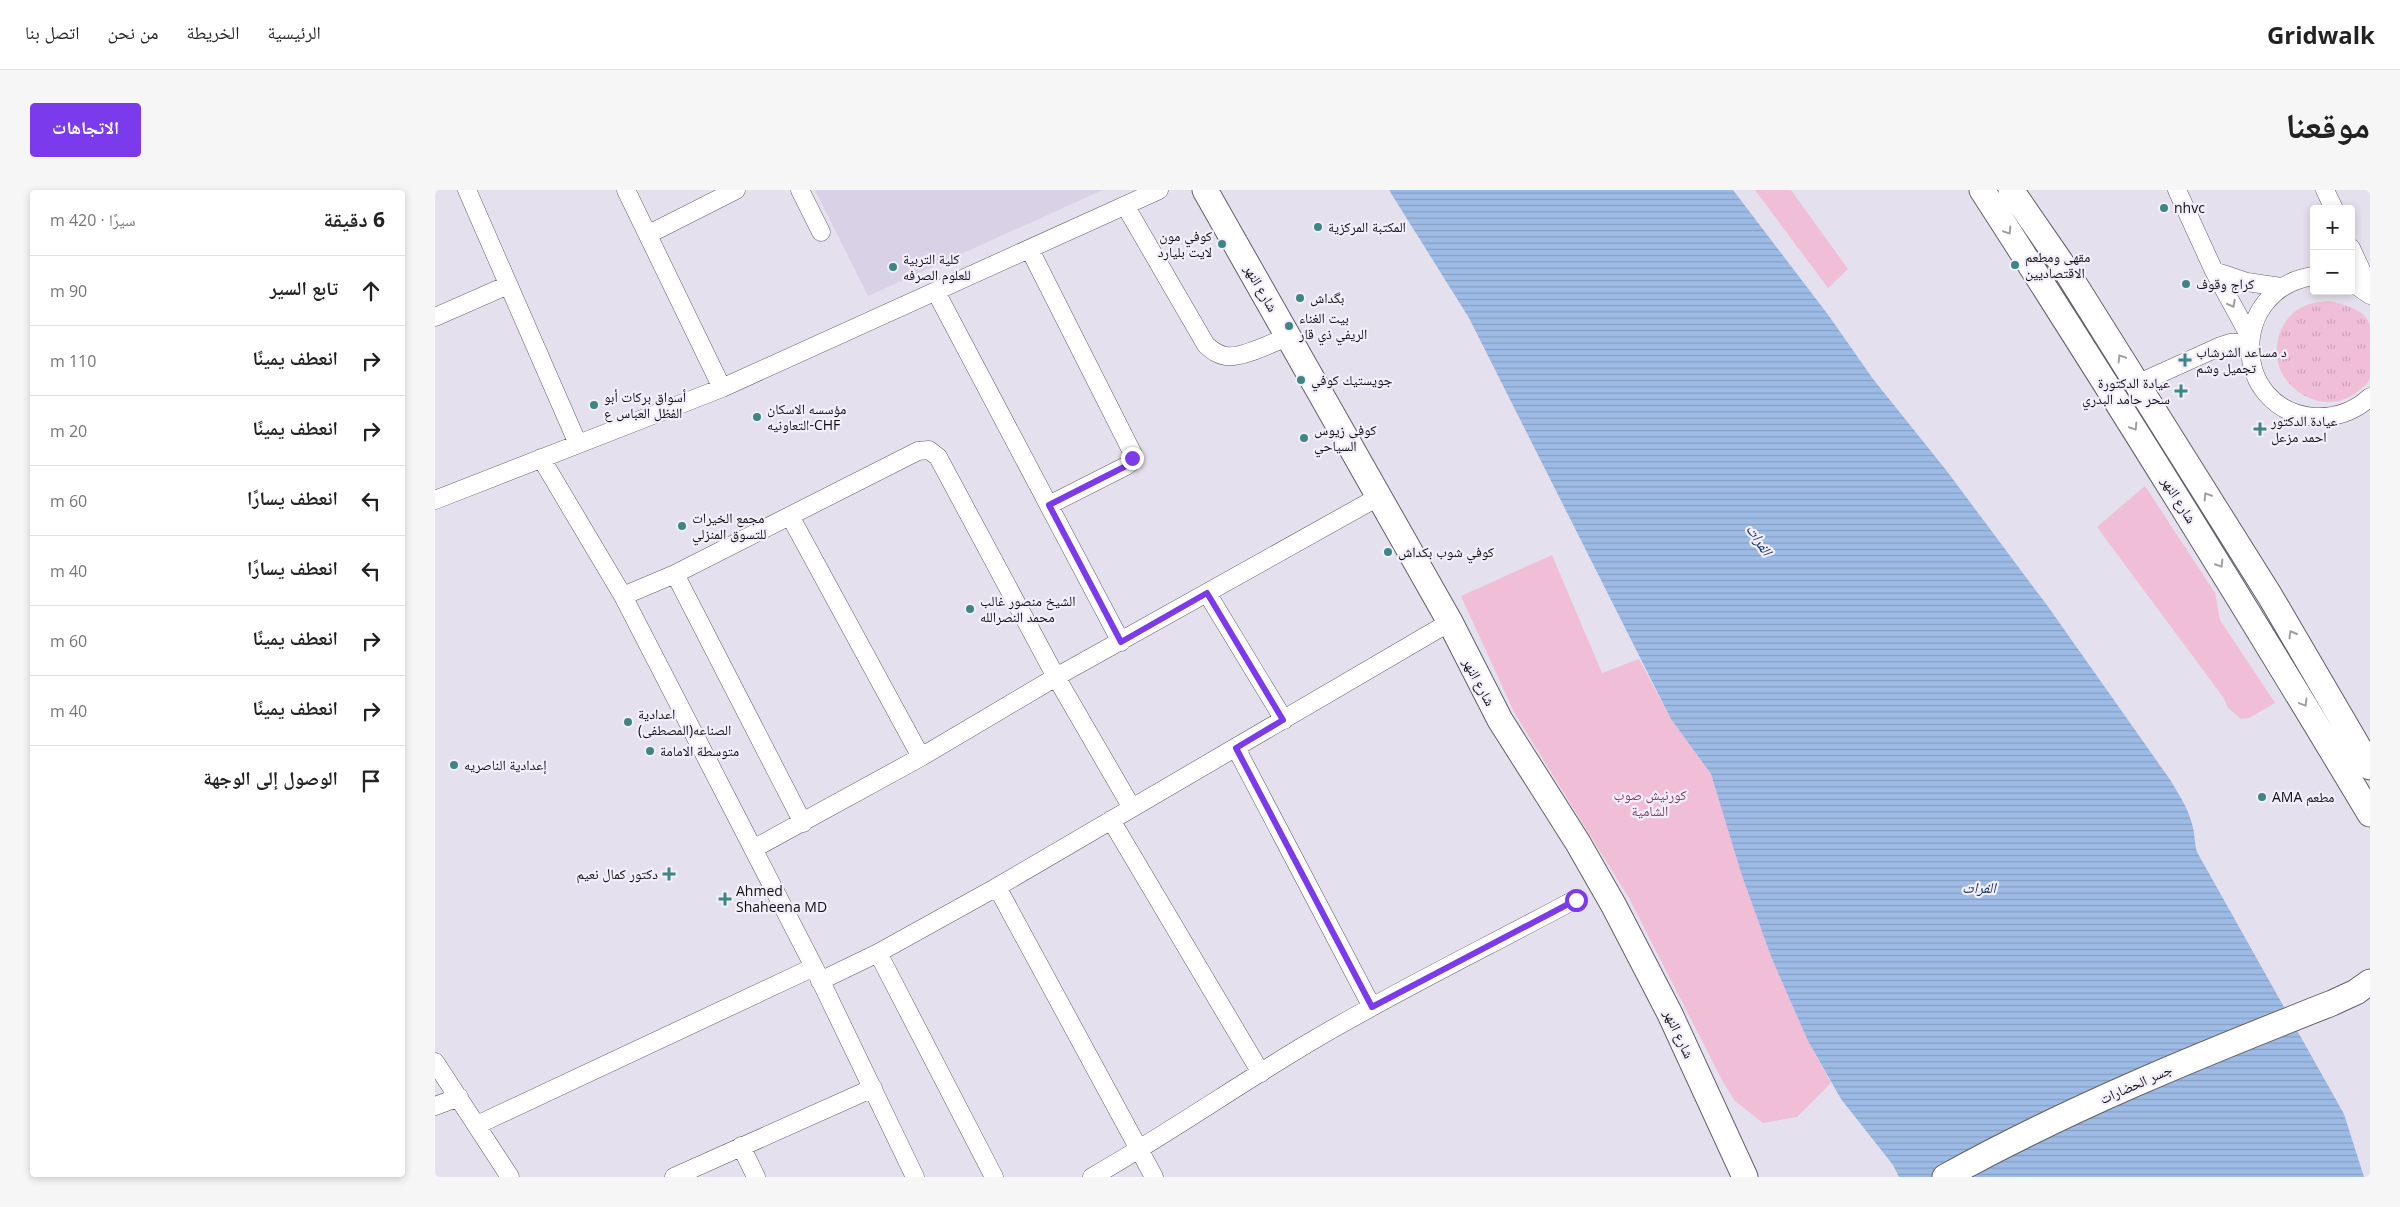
<!DOCTYPE html>
<html lang="ar">
<head>
<meta charset="utf-8">
<style>
  body { margin:0; font-family:"Open Sans","Noto Naskh Arabic",sans-serif; background:#f6f6f6; color:#222; direction:rtl }
  .controls { position:absolute; right:15px; top:15px; display:grid; overflow:hidden; border-radius:5px; box-shadow:0 2px 8px #0003 }
  .controls button { width:45px; height:45px; display:grid; place-items:center; padding:0; border:0; border-bottom:1px solid #e0e0e0; background:#fff; color:#222; font:25px sans-serif }
  .stop { position:absolute; width:15px; height:15px; margin:-11px; border:4px solid #7c3aed; border-radius:50%; background:#fff }
  .stop.end { background:#7c3aed; border-color:#fff; box-shadow:0 1px 5px #0008 }
  .list { margin:0; padding:0; list-style:none }
  h2 { display:flex; justify-content:space-between; align-items:center; height:65px; margin:0; padding:0 20px; font-size:21px }
  h2 small { font-size:16px; font-weight:400; color:#767676 }
  .list li { display:grid; grid-template-columns:32px 1fr auto; gap:15px; align-items:center; box-sizing:border-box; height:70px; padding:0 20px; border-top:1px solid #e0e0e0 }
  .list b { display:block; font-size:19px; white-space:nowrap }
  .list em { font-size:16px; font-style:normal; color:#767676 }
  .icon { flex:none; width:28px; height:28px; fill:none; stroke:currentColor; stroke-width:2; stroke-linecap:round; stroke-linejoin:round }
  .map { position:relative; flex:none; width:1935px; height:987px; overflow:hidden; direction:ltr; border-radius:5px }
  header { display:flex; align-items:center; gap:30px; box-sizing:border-box; height:70px; padding:0 25px; background:#fff; border-bottom:1px solid #e0e0e0 }
  header strong { font-size:24px }
  nav { display:flex; gap:28px; margin-inline-start:auto; font-size:18px }
  .intro { display:flex; align-items:center; justify-content:space-between; box-sizing:border-box; height:120px; padding:0 30px }
  h1 { margin:0; font-size:35px }
  .button { padding:12px 22px; border-radius:5px; background:#7c3aed; color:#fff; font-size:18px; font-weight:700 }
  main { display:flex; gap:30px; padding:0 30px }
  aside { flex:1; background:#fff; border-radius:5px; box-shadow:0 2px 8px #0003 }
  .map>svg:first-child { display:block }
</style>
</head>
<body>
<header>
<strong>Gridwalk</strong>
<nav><a>الرئيسية</a><a>الخريطة</a><a>من نحن</a><a>اتصل بنا</a></nav>
</header>
<div class="intro"><h1>موقعنا</h1><a class="button">الاتجاهات</a></div>
<main>
<div class="map">
<svg width="1935" height="987" viewBox="0 0 1935 987">
  <defs>
    <pattern id="grass-tufts" width="24" height="20" patternUnits="userSpaceOnUse" patternTransform="scale(1.25)"><rect width="24" height="20" fill="#f0bed7"/><path d="M3 7l-1-3M5 7V3M7 7l1-3M15 17l-1-3M17 17v-4M19 17l1-3" fill="none" stroke="#cda2b8"/></pattern>
    <pattern id="water-rules" width="6" height="5" patternUnits="userSpaceOnUse" patternTransform="scale(1.25)"><rect width="6" height="5" fill="#9dbbe5"/><path d="M0 2.5h6" fill="none" stroke="#86a0c3"/></pattern>
  </defs>
  <rect width="100%" height="100%" fill="#e5e0ed"/>
  <path fill="#d9d2e6" d="M 380,0 L 668,0 L 433,106 Z"/>
  <path fill="url(#grass-tufts)" d="M 1894,111 C 1908,114 1930,119 1935,135 C 1935,142 1935,154 1935,162 C 1935,169 1935,181 1935,188 C 1933,194 1927,198 1922,202 C 1898,221 1866,211 1850,188 C 1835,167 1841,135 1862,120 C 1872,113 1883,112 1894,111 Z"/>
  <path fill="#f0bed7" d="M 1320,0 L 1356,0 L 1413,79 L 1393,98 Z
    M 1710,296 L 1780,403 L 1785,430 L 1840,513 L 1814,528 L 1806,529 L 1793,518 L 1788,507 L 1662,337 Z
    M 1117,365 L 1167,483 L 1204,469 L 1236,529 L 1276,584 L 1307,686 L 1337,769 L 1373,851 L 1396,893 L 1362,927 L 1328,933 L 1300,911 L 1288,892 L 1194,708 L 1080,524 L 1026,406 Z"/>
  <path fill="url(#water-rules)" d="M 954,0 L 1298,0 L 1394,126 L 1438,189 L 1511,280 L 1614,418 L 1736,591 C 1744,605 1753,618 1757,634 C 1760,643 1759,652 1762,662 L 1909,924 L 1929,987 L 1464,987 L 1458,975 L 1406,909 L 1373,851 L 1337,769 L 1307,686 L 1276,584 L 1236,529 L 1034,128 Z"/>
  <g fill="none" stroke-linecap="round" stroke-linejoin="round">
    <defs>
      <path id="minor" d="M 32,0 L 143,254
        M 191,0 L 287,198
        M 365,0 L 386,42
        M 1742,0 L 1779,81 L 1815,147
        M 1890,0 L 1899,19
        M 691,17 L 771,155 C 777,160 782,165 791,166 C 806,169 839,152 854,146
        M 214,44 L 301,0
        M 1916,58 L 1935,99
        M 595,60 L 698,264 L 695,273 L 691,276 L 614,315
        M 1779,81 L 1812,92 L 1846,97
        M 1879,86 C 1793,98 1795,220 1879,227 C 1901,228 1920,221 1935,207
        M 1916,92 L 1935,105
        M 501,102 L 686,452
        M 0,127 L 73,95
        M 1702,194 L 1786,156 L 1795,153 L 1815,152
        M 106,268 L 188,406 L 379,777 L 480,987
        M 0,310 L 287,198 L 724,0
        M 355,326 L 486,567
        M 240,384 L 368,633
        M 772,403 L 849,530
        M 188,406 L 240,384 L 483,261 L 494,260 L 503,267 L 621,487 L 697,618
        M 801,558 L 937,817
        M 676,630 L 826,883
        M 318,659 L 486,567 L 621,487 L 945,306
        M 562,697 L 719,987
        M 443,763 L 559,987
        M 385,791 L 443,763 L 562,697 L 1015,432
        M 0,872 L 75,987
        M 0,916 L 24,907
        M 42,935 L 379,777
        M 306,956 L 321,987
        M 239,987 L 438,898
        M 657,987 C 731,945 801,896 875,852 C 961,801 1052,757 1141,709"/>
      <path id="secondary" d="M 770,0 L 1015,432 L 1065,530 L 1143,653 L 1179,716 L 1235,824 L 1310,987
        M 1547,0 C 1680,206 1809,414 1935,624
        M 1576,0 L 1625,71 L 1835,406 L 1935,577
        M 1510,987 C 1634,918 1765,865 1897,813 L 1921,802 L 1935,792"/>
    </defs>
    <use href="#minor" stroke="#625f69" stroke-width="19"/>
    <use href="#secondary" stroke="#625f69" stroke-width="27"/>
    <use href="#minor" stroke="#fff" stroke-width="18"/>
    <use href="#secondary" stroke="#fff" stroke-width="25"/>
  </g>
  <defs><path id="oneway-chevron" d="M-2-3.5L2.5 0L-2 3.5" fill="none" stroke-width="1.6" stroke-linecap="round" stroke-linejoin="round" transform="scale(1.25)"/></defs>
  <g stroke="#9f9fa0">
    <use href="#oneway-chevron" transform="translate(1573 41) rotate(57)"/>
    <use href="#oneway-chevron" transform="translate(1797 114) rotate(62)"/>
    <use href="#oneway-chevron" transform="translate(1686 168) rotate(-122)"/>
    <use href="#oneway-chevron" transform="translate(1699 237) rotate(58)"/>
    <use href="#oneway-chevron" transform="translate(1772 306) rotate(-122)"/>
    <use href="#oneway-chevron" transform="translate(1785 374) rotate(58)"/>
    <use href="#oneway-chevron" transform="translate(1857 444) rotate(-120)"/>
    <use href="#oneway-chevron" transform="translate(1869 513) rotate(59)"/>
  </g>
  <g fill="none" stroke-linecap="round" stroke-linejoin="round">
    <path stroke="#7c3aed" stroke-width="6" d="M 697,268 L 691,276 L 614,315 L 686,452 L 772,403 L 848,530 L 801,558 L 937,817 L 1141,710"/>
  </g>
  <g fill="#3e8683" stroke="#f2eefa" stroke-width="2">
    <circle cx="1729" cy="18" r="5"/>
    <circle cx="883" cy="37" r="5"/>
    <circle cx="787" cy="54" r="5"/>
    <circle cx="1580" cy="75" r="5"/>
    <circle cx="458" cy="77" r="5"/>
    <circle cx="1751" cy="94" r="5"/>
    <circle cx="865" cy="108" r="5"/>
    <circle cx="854" cy="136" r="5"/>
    <path d="M1747.5 162.5h5v5h5v5h-5v5h-5v-5h-5v-5h5z"/>
    <circle cx="866" cy="190" r="5"/>
    <path d="M1743.5 193.5h5v5h5v5h-5v5h-5v-5h-5v-5h5z"/>
    <circle cx="159" cy="215" r="5"/>
    <circle cx="322" cy="227" r="5"/>
    <path d="M1822.5 231.5h5v5h5v5h-5v5h-5v-5h-5v-5h5z"/>
    <circle cx="869" cy="248" r="5"/>
    <circle cx="247" cy="336" r="5"/>
    <circle cx="953" cy="362" r="5"/>
    <circle cx="535" cy="419" r="5"/>
    <circle cx="193" cy="532" r="5"/>
    <circle cx="215" cy="561" r="5"/>
    <circle cx="19" cy="575" r="5"/>
    <circle cx="1827" cy="607" r="5"/>
    <path d="M231.5 676.5h5v5h5v5h-5v5h-5v-5h-5v-5h5z"/>
    <path d="M287.5 701.5h5v5h5v5h-5v5h-5v-5h-5v-5h5z"/>
  </g>
  <g text-anchor="middle" stroke-width="4.5" stroke-linejoin="round" paint-order="stroke">
    <g font-size="14" fill="#100e12" stroke="#f2eefa" text-anchor="start">
      <text x="1739" y="23">nhvc</text>
      <text x="893" y="42">المكتبة المركزية</text>
      <text x="777" y="51" text-anchor="end">كوفي مون<tspan x="777" dy="16">لايت بليارد</tspan></text>
      <text x="1590" y="72">مقهى ومطعم<tspan x="1590" dy="16">الاقتصاديين</tspan></text>
      <text x="468" y="74">كلية التربية<tspan x="468" dy="16">للعلوم الصرفه</tspan></text>
      <text x="1761" y="99">كراج وقوف</text>
      <text x="875" y="113">بگداش</text>
      <text x="864" y="133">بيت الغناء<tspan x="864" dy="16">الريفي ذي قار</tspan></text>
      <text x="1761" y="167">د مساعد الشرشاب<tspan x="1761" dy="16">تجميل وشم</tspan></text>
      <text x="876" y="195">جويستيك كوفي</text>
      <text x="1735" y="198" text-anchor="end">عيادة الدكتورة<tspan x="1735" dy="16">سحر حامد البدري</tspan></text>
      <text x="169" y="212">أسواق بركات أبو<tspan x="169" dy="16">الفظل العباس ع</tspan></text>
      <text x="332" y="224">مؤسسه الاسكان<tspan x="332" dy="16">التعاونيه-CHF</tspan></text>
      <text x="1836" y="236">عيادة الدكتور<tspan x="1836" dy="16">احمد مزعل</tspan></text>
      <text x="879" y="245">كوفي زيوس<tspan x="879" dy="16">السياحي</tspan></text>
      <text x="257" y="333">مجمع الخيرات<tspan x="257" dy="16">للتسوق المنزلي</tspan></text>
      <text x="963" y="367">كوفي شوب بكداش</text>
      <text x="545" y="416">الشيخ منصور غالب<tspan x="545" dy="16">محمد النصرالله</tspan></text>
      <text x="203" y="529">اعدادية<tspan x="203" dy="16">الصناعه(المصطفى)</tspan></text>
      <text x="225" y="566">متوسطة الامامة</text>
      <text x="29" y="580">إعدادية الناصريه</text>
      <text x="1837" y="612">AMA مطعم</text>
      <text x="223" y="689" text-anchor="end">دكتور كمال نعيم</text>
      <text x="301" y="706">Ahmed<tspan x="301" dy="16">Shaheena MD</tspan></text>
    </g>
    <g font-size="14" fill="#100e12" stroke="#f2eefa">
      <text transform="translate(826 98) rotate(60)" y="5">شارع النهر</text>
      <text transform="translate(1744 310) rotate(58)" y="5">شارع النهر</text>
      <text transform="translate(1044 492) rotate(62)" y="5">شارع النهر</text>
      <text transform="translate(1244 844) rotate(65)" y="5">شارع النهر</text>
      <text transform="translate(1701 894) rotate(-24)" y="5">جسر الحضارات</text>
    </g>
    <g font-size="14" fill="#7c3c60" stroke="#f2eefa">
      <text x="1215" y="610">كورنيش صوب<tspan x="1215" dy="16">الشامية</tspan></text>
    </g>
    <g font-size="15" font-style="italic" fill="#13376b" stroke="#f2eefa">
      <text transform="translate(1324 350) rotate(56)" y="5">الفرات</text>
      <text x="1544" y="703">الفرات</text>
    </g>
  </g>
</svg>
<div class="controls">
<button>+</button>
<button>−</button>
</div>
<div class="stop" style="left:1141px;top:710px"></div>
<div class="stop end" style="left:697px;top:268px"></div>
</div>
<aside>
<h2>6 دقيقة<small>سيرًا · 420 m</small></h2>
<ul class="list">
<li><svg class="icon" aria-label="ahead" viewBox="0 0 24 24"><path d="M12 20V5M6 11l6-6 6 6"/></svg><div><b>تابع السير</b></div><em>90 m</em></li>
<li><svg class="icon" aria-label="right" viewBox="0 0 24 24"><path d="M7 20v-9h11M14 6l5 5-5 5"/></svg><div><b>انعطف يمينًا</b></div><em>110 m</em></li>
<li><svg class="icon" aria-label="right" viewBox="0 0 24 24"><path d="M7 20v-9h11M14 6l5 5-5 5"/></svg><div><b>انعطف يمينًا</b></div><em>20 m</em></li>
<li><svg class="icon" aria-label="left" viewBox="0 0 24 24"><path d="M17 20v-9H6M10 6l-5 5 5 5"/></svg><div><b>انعطف يسارًا</b></div><em>60 m</em></li>
<li><svg class="icon" aria-label="left" viewBox="0 0 24 24"><path d="M17 20v-9H6M10 6l-5 5 5 5"/></svg><div><b>انعطف يسارًا</b></div><em>40 m</em></li>
<li><svg class="icon" aria-label="right" viewBox="0 0 24 24"><path d="M7 20v-9h11M14 6l5 5-5 5"/></svg><div><b>انعطف يمينًا</b></div><em>60 m</em></li>
<li><svg class="icon" aria-label="right" viewBox="0 0 24 24"><path d="M7 20v-9h11M14 6l5 5-5 5"/></svg><div><b>انعطف يمينًا</b></div><em>40 m</em></li>
<li><svg class="icon" aria-label="arrive" viewBox="0 0 24 24"><path d="M6 21V4h12l-3 4 3 4H6"/></svg><div><b>الوصول إلى الوجهة</b></div></li>
</ul>
</aside>
</main>
</body>
</html>
